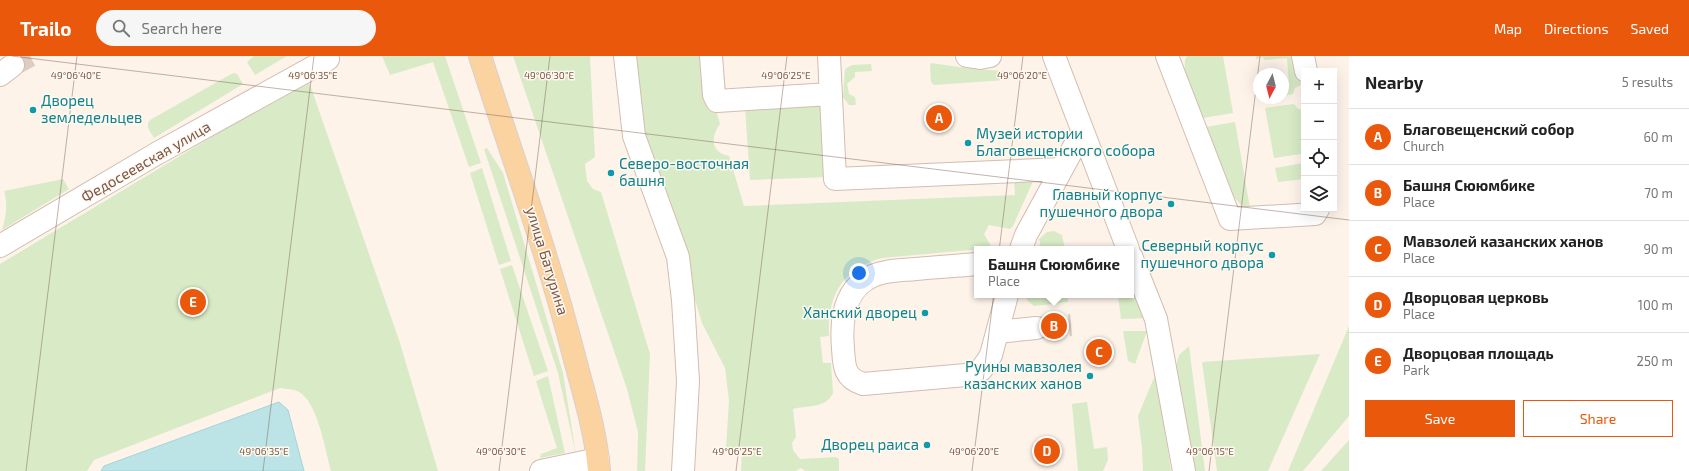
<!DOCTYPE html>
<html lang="en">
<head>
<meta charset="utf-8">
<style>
  body { margin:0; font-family:"Exo 2",sans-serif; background:#f6f6f6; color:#222 }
  .controls { position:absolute; right:12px; top:12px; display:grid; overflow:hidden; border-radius:0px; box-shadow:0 4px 16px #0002 }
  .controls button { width:36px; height:36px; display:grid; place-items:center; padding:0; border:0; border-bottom:1px solid #e0e0e0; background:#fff; color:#222; font:20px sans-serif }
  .compass { position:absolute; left:1253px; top:12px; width:36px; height:36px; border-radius:50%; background:#fff; box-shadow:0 4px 16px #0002; rotate:187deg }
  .you { position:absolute; left:859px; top:217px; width:14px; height:14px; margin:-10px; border:3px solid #fff; border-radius:50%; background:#1a73e8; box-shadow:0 0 0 6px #1a73e833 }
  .badge { display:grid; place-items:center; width:26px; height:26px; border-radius:50%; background:#ea580c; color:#fff; font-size:13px; font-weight:700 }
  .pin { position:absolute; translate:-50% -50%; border:2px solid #fff; box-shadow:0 1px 4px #0006 }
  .popup { position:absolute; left:974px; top:190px; width:160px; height:52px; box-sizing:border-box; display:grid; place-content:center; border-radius:0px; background:#fff; filter:drop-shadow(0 1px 3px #0005); font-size:13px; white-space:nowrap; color:#767676 }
  .popup b { font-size:15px; color:#222 }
  .popup::after { content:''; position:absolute; left:50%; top:100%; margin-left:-8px; border:8px solid transparent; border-top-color:#fff }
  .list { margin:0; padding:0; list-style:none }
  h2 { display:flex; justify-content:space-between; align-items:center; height:52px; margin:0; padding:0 16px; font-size:17px }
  h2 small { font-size:13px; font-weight:400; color:#767676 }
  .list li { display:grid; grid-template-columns:26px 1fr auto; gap:12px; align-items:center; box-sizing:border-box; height:56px; padding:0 16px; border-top:1px solid #e0e0e0 }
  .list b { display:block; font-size:15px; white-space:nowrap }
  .list p { margin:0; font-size:13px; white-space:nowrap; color:#767676 }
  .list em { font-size:13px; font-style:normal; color:#767676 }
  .actions { display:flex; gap:8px; padding:12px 16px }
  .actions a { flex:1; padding:9px 0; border:1px solid #ea580c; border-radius:0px; text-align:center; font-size:14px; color:#ea580c }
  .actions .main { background:#ea580c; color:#fff }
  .icon { flex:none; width:22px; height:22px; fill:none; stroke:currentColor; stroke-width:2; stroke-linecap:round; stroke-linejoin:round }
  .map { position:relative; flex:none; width:1349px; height:415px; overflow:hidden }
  header { display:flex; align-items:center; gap:24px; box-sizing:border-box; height:56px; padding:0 20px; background:#ea580c; color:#fff }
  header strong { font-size:19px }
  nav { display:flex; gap:22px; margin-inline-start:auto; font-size:14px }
  .search { width:280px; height:36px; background:#f6f6f6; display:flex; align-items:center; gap:10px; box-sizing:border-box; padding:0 14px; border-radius:22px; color:#767676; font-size:15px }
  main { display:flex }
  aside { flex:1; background:#fff }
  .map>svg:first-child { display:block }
</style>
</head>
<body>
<header>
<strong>Trailo</strong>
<div class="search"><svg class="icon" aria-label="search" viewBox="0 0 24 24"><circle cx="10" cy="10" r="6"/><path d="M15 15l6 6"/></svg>Search here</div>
<nav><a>Map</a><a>Directions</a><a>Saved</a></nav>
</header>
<main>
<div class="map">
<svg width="1349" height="415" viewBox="0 0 1349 415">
  <rect width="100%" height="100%" fill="#fdf3e9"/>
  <path fill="#d8ebc6" d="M 254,0 L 287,0 L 255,19 L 247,6 Z
    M 382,0 L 445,0 L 481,107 L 469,111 L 433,6 L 390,19 Z
    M 513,0 L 590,0 L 595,101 L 585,108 L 587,125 L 593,133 L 601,136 L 650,298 L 645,415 L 637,415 L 638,376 L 627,333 Z
    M 628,0 L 705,0 L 712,41 L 720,68 C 710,81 711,97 729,100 L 744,150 L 1015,139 L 1014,121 L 1033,125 L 1013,170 L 1010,173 L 989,169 L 984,178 L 992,192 L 882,202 C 842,213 827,240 829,280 L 820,281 L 823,307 L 831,307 L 833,337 C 826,353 807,349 793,353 L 796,381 L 792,387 L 793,394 L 800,403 L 836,401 L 839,403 L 839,415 L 805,415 L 801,412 L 796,415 L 741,415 L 742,393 L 726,392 L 729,345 L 725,312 L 702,267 L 669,156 L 651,113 Z
    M 1187,0 L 1223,0 L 1233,57 L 1203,62 C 1197,47 1178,14 1187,0 Z
    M 1256,0 L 1296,0 L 1301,29 L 1295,32 L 1293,38 L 1283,40 L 1283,30 L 1289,29 L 1287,2 L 1264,4 L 1263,1 L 1256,3 Z
    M 931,7 L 973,13 L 1005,15 L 1005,24 L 934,29 L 931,26 L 930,9 Z
    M 871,8 L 872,15 L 855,16 L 855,21 L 847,28 L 849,38 L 855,41 L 856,49 L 849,49 L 843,41 L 845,13 L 852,9 Z
    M 233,17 L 237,18 L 243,28 L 154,82 L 148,72 L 148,67 L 150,64 Z
    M 308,23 L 399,284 L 438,415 L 331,415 C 325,394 318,347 299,336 C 294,333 286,333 280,332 L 94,404 L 87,415 L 0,415 L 0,208 Z
    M 823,45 L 829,121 L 750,124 L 745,51 Z
    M 1294,48 L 1298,53 L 1304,54 L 1304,92 L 1301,98 L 1274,102 L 1265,52 Z
    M 1235,66 L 1250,152 L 1241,149 L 1234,141 L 1206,71 Z
    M 487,92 L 503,117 L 563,317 L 576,399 L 558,317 L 484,93 Z
    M 1303,107 L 1304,123 L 1278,126 L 1275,112 Z
    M 482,112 L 511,205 L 499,209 L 470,117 Z
    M 63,123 L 69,133 L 2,174 C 6,161 8,148 4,135 Z
    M 1054,175 L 1062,179 L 1065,193 L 1037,193 L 1040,189 L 1040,185 L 1038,184 L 1047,176 Z
    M 512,209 L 548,315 L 534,320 L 500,213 Z
    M 1131,210 L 1150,262 L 1121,263 L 1118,239 L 1131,239 Z
    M 1026,239 L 1068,239 L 1068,246 L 1034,250 L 1027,244 Z
    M 1349,270 L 1349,360 L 1303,415 L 1288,415 Z
    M 1123,275 L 1147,275 L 1135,308 L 1128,305 Z
    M 1189,290 L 1205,415 L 1194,415 L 1176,310 L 1179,299 Z
    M 1320,298 L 1268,415 L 1217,415 L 1202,306 Z
    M 1156,317 L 1171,415 L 1143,415 L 1142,392 L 1138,360 Z
    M 548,320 L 565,397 L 540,402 L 541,398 L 557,392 L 536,325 Z
    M 1087,346 L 1094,393 L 1107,391 L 1108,404 L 1103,415 L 1078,415 L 1072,348 Z
    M 1349,384 L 1349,415 L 1321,415 Z"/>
  <path fill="#bce4e7" stroke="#a2d4d9" d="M 279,346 L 288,354 L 304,415 L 101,415 L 104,410 Z"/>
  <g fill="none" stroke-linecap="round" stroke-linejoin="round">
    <path stroke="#dcccc2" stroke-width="22" stroke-dasharray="22 11" stroke-linecap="butt" d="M 13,9 L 30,0
      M 1036,272 L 1071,269"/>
    <defs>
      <path id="minor" d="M 625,0 L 634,80 L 678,201 L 683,244 L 688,325 L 683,415
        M 711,0 L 714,39 L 717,45 L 830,38
        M 829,0 L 835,123 L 1061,113
        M 967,0 L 980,2 L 990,0
        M 1054,0 L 1128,193
        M 1167,0 L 1230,163 L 1315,158 L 1318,153
        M 1303,0 L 1306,15
        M 0,19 L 13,9
        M 0,190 L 156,98 L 328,3
        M 1021,193 L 1026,179 L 1082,76
        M 1131,200 L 1156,263 L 1184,415
        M 977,208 C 957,210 936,211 916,213 C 906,214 895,214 886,216 C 846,223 840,259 843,292 C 844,310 844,322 863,328 L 966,319 L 981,314 L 986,307 L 991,299 L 1007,239
        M 997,276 L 1036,272
        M 541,415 L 598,403"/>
      <path id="major" d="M 480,0 C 512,100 548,198 574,300 C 584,338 596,376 599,415"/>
    </defs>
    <use href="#minor" stroke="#d2bdb0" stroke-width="24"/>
    <use href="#major" stroke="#d9d0cd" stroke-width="24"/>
    <use href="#minor" stroke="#fff" stroke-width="22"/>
    <use href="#major" stroke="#fbd3a1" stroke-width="22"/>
  </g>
  <path fill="none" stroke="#78584b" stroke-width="1" stroke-opacity="0.45" d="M 12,0 L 1349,164M 26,415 L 77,0M 263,415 L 314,0M 499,415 L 550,0M 736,415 L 787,0M 972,415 L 1023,0M 1209,415 L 1260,0"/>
  <g fill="#0f9aa8" stroke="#fff8ef" stroke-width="1.5">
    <circle cx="33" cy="54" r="4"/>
    <circle cx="968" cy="87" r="4"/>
    <circle cx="611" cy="117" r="4"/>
    <circle cx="1171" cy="148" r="4"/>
    <circle cx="1272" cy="199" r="4"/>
    <circle cx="925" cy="257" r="4"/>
    <circle cx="1090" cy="320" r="4"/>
    <circle cx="927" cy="389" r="4"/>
  </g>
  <g text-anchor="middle" stroke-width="3" stroke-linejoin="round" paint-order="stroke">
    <g font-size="15" fill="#0d838f" stroke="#fff8ef" text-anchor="end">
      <text x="41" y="50" text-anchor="start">Дворец<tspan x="41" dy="17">земледельцев</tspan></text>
      <text x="976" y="83" text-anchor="start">Музей истории<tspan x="976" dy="17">Благовещенского собора</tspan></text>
      <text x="619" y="113" text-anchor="start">Северо-восточная<tspan x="619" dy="17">башня</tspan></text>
      <text x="1163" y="144">Главный корпус<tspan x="1163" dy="17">пушечного двора</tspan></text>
      <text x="1264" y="195">Северный корпус<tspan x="1264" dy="17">пушечного двора</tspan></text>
      <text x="917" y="262">Ханский дворец</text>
      <text x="1082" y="316">Руины мавзолея<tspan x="1082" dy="17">казанских ханов</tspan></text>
      <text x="919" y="394">Дворец раиса</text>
    </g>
    <g font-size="15" fill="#78584b" stroke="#fff8ef">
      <text transform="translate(146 106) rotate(-30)" y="5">Федосеевская улица</text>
      <text transform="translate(547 205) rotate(73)" y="5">улица Батурина</text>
    </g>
  </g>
  <g font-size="10" text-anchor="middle" fill="#78584b" stroke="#fff8ef" stroke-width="3" stroke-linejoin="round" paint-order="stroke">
    <text x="76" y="23">49°06'40"E</text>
    <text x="313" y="23">49°06'35"E</text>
    <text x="549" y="23">49°06'30"E</text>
    <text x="786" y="23">49°06'25"E</text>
    <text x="1022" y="23">49°06'20"E</text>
    <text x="264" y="399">49°06'35"E</text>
    <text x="501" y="399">49°06'30"E</text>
    <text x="737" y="399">49°06'25"E</text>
    <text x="974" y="399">49°06'20"E</text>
    <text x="1210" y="399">49°06'15"E</text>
  </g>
</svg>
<div class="controls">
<button>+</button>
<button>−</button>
<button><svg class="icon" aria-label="locate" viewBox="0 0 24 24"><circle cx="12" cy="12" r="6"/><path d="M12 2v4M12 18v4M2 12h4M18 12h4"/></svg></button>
<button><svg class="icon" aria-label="layers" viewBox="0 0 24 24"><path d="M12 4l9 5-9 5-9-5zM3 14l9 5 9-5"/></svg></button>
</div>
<svg class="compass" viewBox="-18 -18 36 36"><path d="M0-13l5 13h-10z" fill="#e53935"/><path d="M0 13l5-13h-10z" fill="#767676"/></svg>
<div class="you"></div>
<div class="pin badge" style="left:939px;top:62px">A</div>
<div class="pin badge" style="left:1054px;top:270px">B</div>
<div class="popup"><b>Башня Сююмбике</b>Place</div>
<div class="pin badge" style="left:1099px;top:296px">C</div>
<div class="pin badge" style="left:1047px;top:395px">D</div>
<div class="pin badge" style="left:193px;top:246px">E</div>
</div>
<aside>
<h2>Nearby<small>5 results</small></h2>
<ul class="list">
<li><span class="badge">A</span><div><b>Благовещенский собор</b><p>Church</p></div><em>60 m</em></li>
<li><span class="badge">B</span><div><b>Башня Сююмбике</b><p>Place</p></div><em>70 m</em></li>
<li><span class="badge">C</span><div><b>Мавзолей казанских ханов</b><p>Place</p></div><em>90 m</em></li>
<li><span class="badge">D</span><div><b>Дворцовая церковь</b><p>Place</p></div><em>100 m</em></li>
<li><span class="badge">E</span><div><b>Дворцовая площадь</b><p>Park</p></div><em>250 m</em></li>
</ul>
<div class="actions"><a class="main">Save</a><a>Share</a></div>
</aside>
</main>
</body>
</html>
